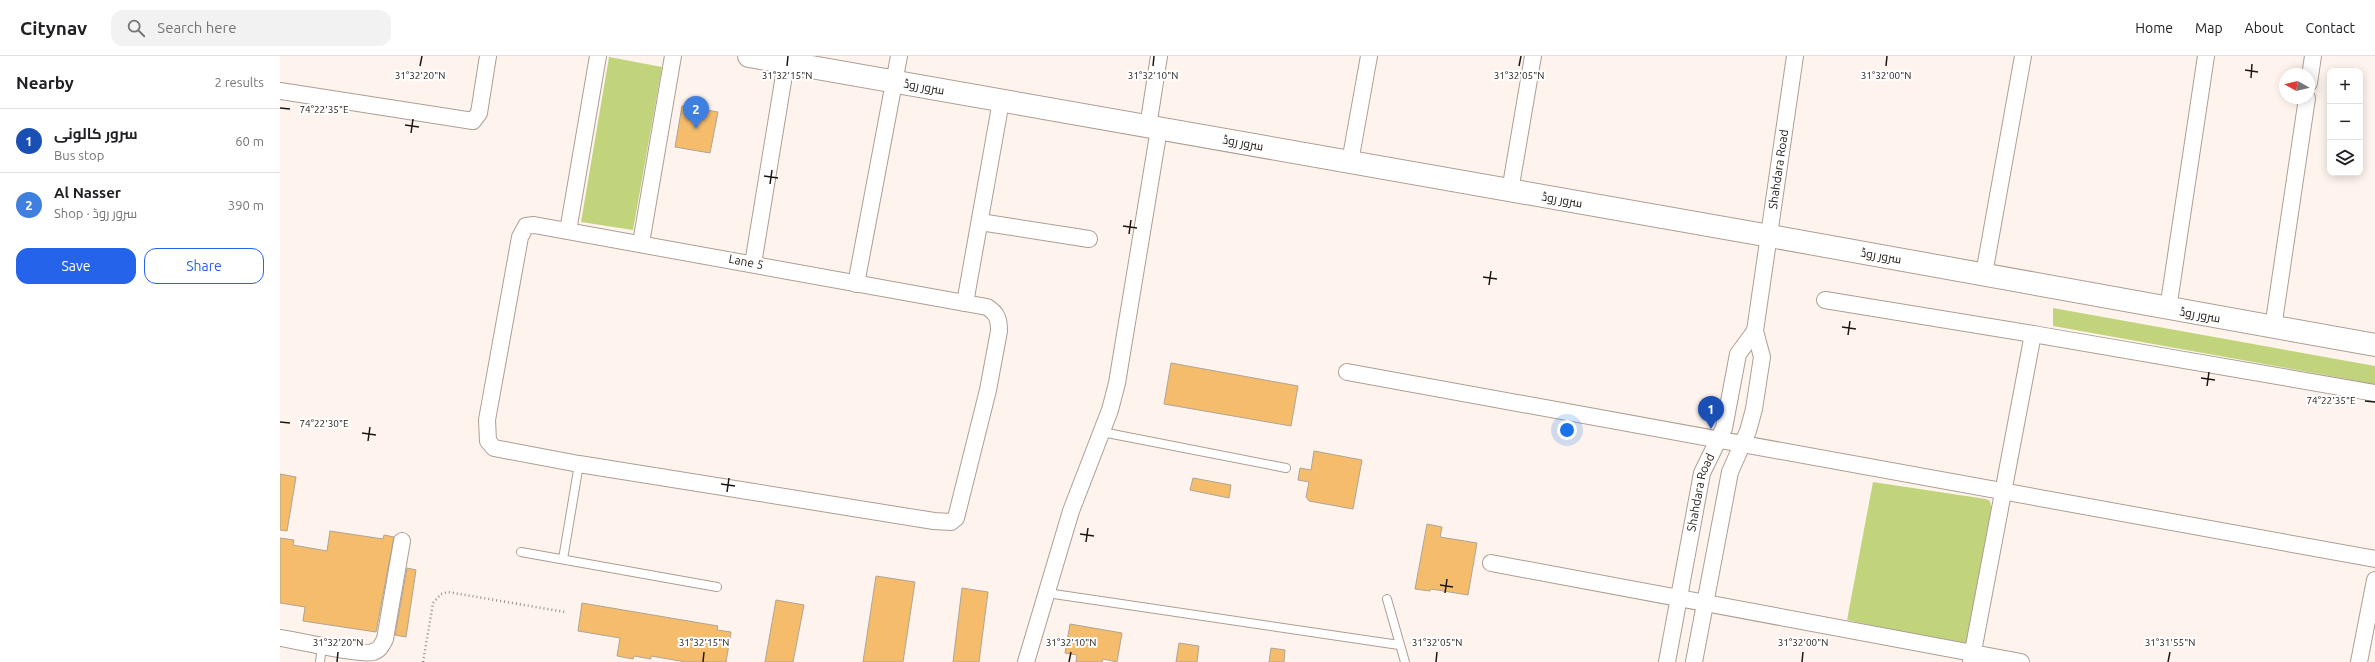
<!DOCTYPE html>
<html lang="en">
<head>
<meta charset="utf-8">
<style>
  body { margin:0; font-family:Ubuntu,Cairo,sans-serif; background:#f2f2f2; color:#202124 }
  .controls { position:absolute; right:12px; top:12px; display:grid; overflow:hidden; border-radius:8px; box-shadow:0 2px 10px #0003 }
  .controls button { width:36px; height:36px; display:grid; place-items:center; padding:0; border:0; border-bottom:1px solid #e0e0e0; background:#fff; color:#202124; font:20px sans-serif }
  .compass { position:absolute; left:1999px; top:12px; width:36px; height:36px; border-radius:50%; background:#fff; box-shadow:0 2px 10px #0003; rotate:278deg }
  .you { position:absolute; left:1287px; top:374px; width:14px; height:14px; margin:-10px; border:3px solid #fff; border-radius:50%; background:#1a73e8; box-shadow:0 0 0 6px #1a73e833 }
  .badge { display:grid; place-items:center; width:26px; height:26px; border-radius:50%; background:#2563eb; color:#fff; font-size:13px; font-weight:700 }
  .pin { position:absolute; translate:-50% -33px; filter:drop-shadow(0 1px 2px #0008) }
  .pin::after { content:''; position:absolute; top:21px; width:14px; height:12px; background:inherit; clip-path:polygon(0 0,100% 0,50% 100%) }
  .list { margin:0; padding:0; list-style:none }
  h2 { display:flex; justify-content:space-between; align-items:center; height:52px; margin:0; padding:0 16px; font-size:17px }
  h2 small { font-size:13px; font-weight:400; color:#757577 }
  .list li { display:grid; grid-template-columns:26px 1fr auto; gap:12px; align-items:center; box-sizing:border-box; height:64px; padding:0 16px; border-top:1px solid #e0e0e0 }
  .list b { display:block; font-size:15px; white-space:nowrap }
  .list p { margin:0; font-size:13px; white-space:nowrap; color:#757577 }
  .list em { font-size:13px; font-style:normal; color:#757577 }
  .actions { display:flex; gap:8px; padding:12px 16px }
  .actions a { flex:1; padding:9px 0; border:1px solid #2563eb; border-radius:12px; text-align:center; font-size:14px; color:#2563eb }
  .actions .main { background:#2563eb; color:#fff }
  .icon { flex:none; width:22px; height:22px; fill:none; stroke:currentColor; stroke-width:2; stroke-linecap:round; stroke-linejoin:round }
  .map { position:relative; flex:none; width:2095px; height:606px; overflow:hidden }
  header { display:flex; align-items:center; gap:24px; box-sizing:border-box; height:56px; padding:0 20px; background:#fff; border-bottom:1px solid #e0e0e0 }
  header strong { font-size:19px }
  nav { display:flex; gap:22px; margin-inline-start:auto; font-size:14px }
  .search { width:280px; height:36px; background:#f2f2f2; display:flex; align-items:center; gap:10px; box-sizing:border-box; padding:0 14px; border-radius:12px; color:#757577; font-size:15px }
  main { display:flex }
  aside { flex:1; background:#fff }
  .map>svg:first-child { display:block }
</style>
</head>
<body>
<header>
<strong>Citynav</strong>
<div class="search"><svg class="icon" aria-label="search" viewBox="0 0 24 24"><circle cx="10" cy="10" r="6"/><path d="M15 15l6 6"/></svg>Search here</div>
<nav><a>Home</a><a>Map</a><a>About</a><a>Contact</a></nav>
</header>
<main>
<aside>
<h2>Nearby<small>2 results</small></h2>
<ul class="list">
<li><span class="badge" style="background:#1a4fb4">1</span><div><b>سرور کالونی</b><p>Bus stop</p></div><em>60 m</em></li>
<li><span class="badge" style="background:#3f7fe0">2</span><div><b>Al Nasser</b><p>Shop · سرور روڈ</p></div><em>390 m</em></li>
</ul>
<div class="actions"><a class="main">Save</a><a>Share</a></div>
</aside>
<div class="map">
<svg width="2095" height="606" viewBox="0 0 2095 606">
  <rect width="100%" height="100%" fill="#fef4ed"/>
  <path fill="#c1d47b" d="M 329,1 L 382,11 L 353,174 L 301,166 Z
    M 1773,252 L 2095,310 L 2095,328 L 1773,270 Z
    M 1593,426 L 1706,443 L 1710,445 L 1712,456 L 1687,585 L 1684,588 L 1679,589 L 1567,564 Z"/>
  <path fill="#f5bc6c" stroke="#afa496" d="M 402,50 L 438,56 L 430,97 L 395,91 Z
    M 891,307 L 1018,330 L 1011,370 L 884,348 Z
    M 1034,395 L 1082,404 L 1073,453 L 1029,445 L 1026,441 L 1029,426 L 1018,424 L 1020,412 L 1031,414 Z
    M 0,418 L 16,421 L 7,475 L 0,474 Z
    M 913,422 L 951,429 L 949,442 L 910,434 Z
    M 1147,468 L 1162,471 L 1160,481 L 1197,487 L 1188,539 L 1151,533 L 1150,535 L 1135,533 Z
    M 50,475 L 103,483 L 104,479 L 114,481 L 96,576 L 23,565 L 25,551 L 0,547 L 0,482 L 14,484 L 13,489 L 47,495 Z
    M 127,512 L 136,514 L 126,581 L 115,579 Z
    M 596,520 L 635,526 L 623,606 L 583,606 Z
    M 682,532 L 708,536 L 699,606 L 673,606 Z
    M 496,544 L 524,549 L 513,606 L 485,606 Z
    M 302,547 L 438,570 L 437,574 L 451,576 L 446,606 L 406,606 L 371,600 L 371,603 L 354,600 L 353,603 L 337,600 L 340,582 L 298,575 Z
    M 790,568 L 842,577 L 837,606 L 823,603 L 822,606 L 796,606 L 797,599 L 785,597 Z
    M 899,587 L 919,590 L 917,606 L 896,606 Z
    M 991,592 L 1005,594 L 1004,606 L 989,606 Z"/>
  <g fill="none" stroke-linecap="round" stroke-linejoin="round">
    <defs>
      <path id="lane" d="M 822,376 L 1006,412
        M 241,496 L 437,531
        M 283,503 L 299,408
        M 767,537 L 1119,589
        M 1107,543 L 1125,606
        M 40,606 L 42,589"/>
      <g id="street">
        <path d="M 2029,27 L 2033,0"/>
        <path d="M 0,35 L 193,65 L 199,57 L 208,0"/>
        <path d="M 868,71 L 879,0"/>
        <path d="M 1070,106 L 1089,0"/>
        <path d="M 1230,135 L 1253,0"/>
        <path d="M 700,166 L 809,183"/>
        <path d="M 254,169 L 707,251 C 717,257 719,263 719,275 L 708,334 L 676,462 L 671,466 L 654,465 L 299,408 L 214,392 L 208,385 L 207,364 L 240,181 L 246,170 Z"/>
        <path d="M 288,175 L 318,0"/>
        <path d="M 361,187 L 393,0"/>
        <path d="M 473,208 L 506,7"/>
        <path d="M 1704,218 L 1743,0"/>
        <path d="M 576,228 L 619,0"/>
        <path d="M 1545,244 L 1753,278 L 1691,606"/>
        <path d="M 685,247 L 721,45"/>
        <path d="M 1888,253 L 1926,0"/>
        <path d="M 1993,272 L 2027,42"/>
        <path d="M 1753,278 L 2095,337"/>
        <path d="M 1067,316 C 1410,376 1752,442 2095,503"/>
        <path d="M 1211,507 L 1741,606"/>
        <path d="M 0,582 C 15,584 83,600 93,596 C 100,594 102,589 105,583 L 122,485"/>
        <path d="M 746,606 L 791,455 L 830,354 L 837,327 L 879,73"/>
        <path id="s1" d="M 1387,606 L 1422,417 L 1444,372 L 1458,298 L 1475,275"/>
        <path id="s2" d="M 1414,606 L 1450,416 L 1468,375 L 1474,353 L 1482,301 L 1475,275 L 1515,0"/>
        <path d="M 2079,606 L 2095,524"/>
      </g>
      <path id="secondary" d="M 469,0 L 1490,180 L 2095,289"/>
    </defs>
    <use href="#lane" stroke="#ad9e93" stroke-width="10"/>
    <use href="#street" stroke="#ad9e93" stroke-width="18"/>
    <use href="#secondary" stroke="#ad9e93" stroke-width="24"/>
    <path stroke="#938b86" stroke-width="2.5" stroke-dasharray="1 3" stroke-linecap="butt" d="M 143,606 L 153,547 L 161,538 L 168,536 L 285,556"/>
    <use href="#lane" stroke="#fff" stroke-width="8"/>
    <use href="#street" stroke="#fff" stroke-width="16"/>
    <use href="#secondary" stroke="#fff" stroke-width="22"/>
  </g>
  <path fill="none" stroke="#1d1713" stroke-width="1.5" d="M 140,10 L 142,0M 507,10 L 508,0M 873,10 L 874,0M 1239,10 L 1241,0M 1606,10 L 1607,0M 1965,14 L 1978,16M 1971,22 L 1972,8M 0,52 L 10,53M 125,69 L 139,71M 131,77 L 133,63M 484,120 L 498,122M 490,128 L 492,114M 843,170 L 857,172M 849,178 L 851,164M 1203,221 L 1217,223M 1209,229 L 1211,215M 1562,271 L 1576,273M 1568,279 L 1570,265M 1921,322 L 1935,324M 1927,330 L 1929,316M 2085,345 L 2095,346M 0,366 L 10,367M 82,377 L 96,379M 88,385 L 90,371M 441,428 L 455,430M 447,436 L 449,422M 800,478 L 814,480M 806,486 L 808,472M 1160,529 L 1173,531M 1165,537 L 1167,523M 57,606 L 58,596M 423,606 L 424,596M 789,606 L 791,596M 1156,606 L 1157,596M 1522,606 L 1523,596M 1888,606 L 1890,596"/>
  <g text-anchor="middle" stroke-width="4" stroke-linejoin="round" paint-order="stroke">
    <g font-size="12" fill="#1d1713" stroke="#fff">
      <text transform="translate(644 31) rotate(10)" y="4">سرور روڈ</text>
      <text transform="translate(963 87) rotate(10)" y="4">سرور روڈ</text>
      <text dy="4" stroke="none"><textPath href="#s2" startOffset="504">Shahdara Road</textPath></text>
      <text transform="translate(1282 144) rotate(10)" y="4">سرور روڈ</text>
      <text transform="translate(1601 200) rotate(10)" y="4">سرور روڈ</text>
      <text transform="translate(466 206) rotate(11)" y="4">Lane 5</text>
      <text transform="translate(1920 259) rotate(10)" y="4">سرور روڈ</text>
      <text dy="4" stroke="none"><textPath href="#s1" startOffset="173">Shahdara Road</textPath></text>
    </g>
  </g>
  <g font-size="10" text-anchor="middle" fill="#1d1713" stroke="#fff" stroke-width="4" stroke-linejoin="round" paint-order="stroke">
    <text x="140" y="23">31°32'20"N</text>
    <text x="507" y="23">31°32'15"N</text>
    <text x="873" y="23">31°32'10"N</text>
    <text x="1239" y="23">31°32'05"N</text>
    <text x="1606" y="23">31°32'00"N</text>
    <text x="44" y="57">74°22'35"E</text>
    <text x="2051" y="348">74°22'35"E</text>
    <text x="44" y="371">74°22'30"E</text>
    <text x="58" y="590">31°32'20"N</text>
    <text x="424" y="590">31°32'15"N</text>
    <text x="791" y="590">31°32'10"N</text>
    <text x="1157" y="590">31°32'05"N</text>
    <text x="1523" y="590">31°32'00"N</text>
    <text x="1890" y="590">31°31'55"N</text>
  </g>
</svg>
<div class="controls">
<button>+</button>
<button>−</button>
<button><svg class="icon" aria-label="layers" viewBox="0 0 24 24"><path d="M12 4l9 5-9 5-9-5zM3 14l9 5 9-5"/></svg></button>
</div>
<svg class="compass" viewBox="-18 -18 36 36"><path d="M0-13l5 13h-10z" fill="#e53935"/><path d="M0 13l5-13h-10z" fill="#757577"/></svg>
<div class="you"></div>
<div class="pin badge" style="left:1431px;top:373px;background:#1a4fb4">1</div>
<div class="pin badge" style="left:416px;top:73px;background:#3f7fe0">2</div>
</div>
</main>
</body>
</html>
